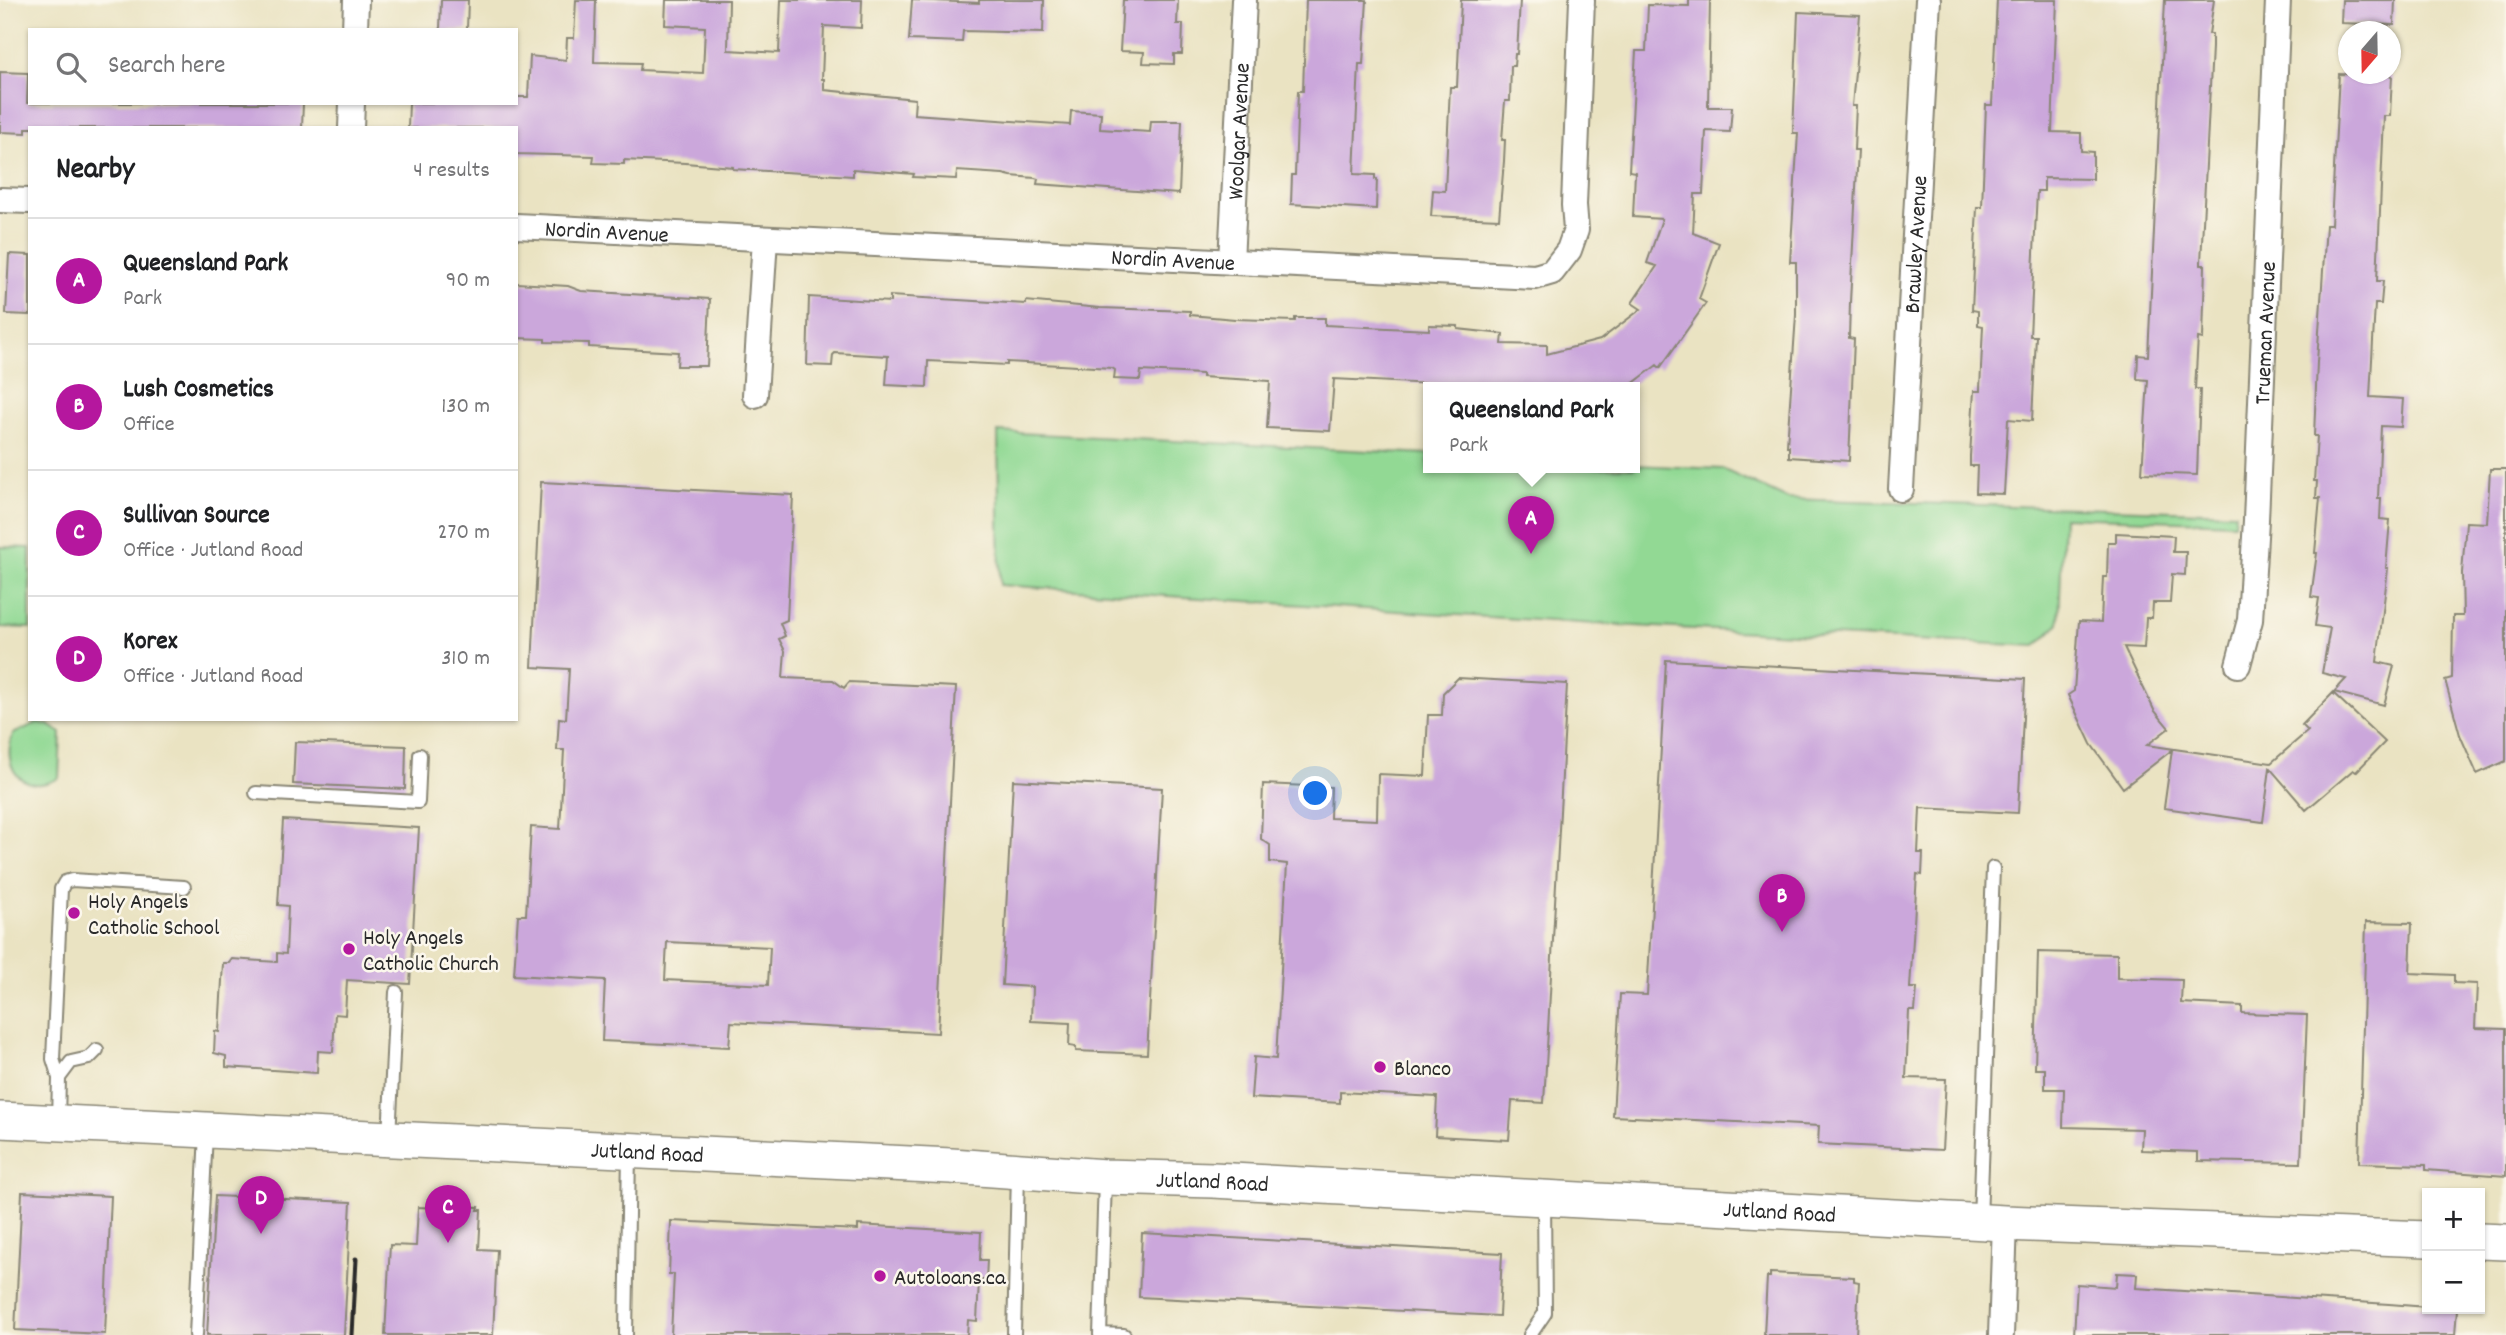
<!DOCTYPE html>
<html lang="en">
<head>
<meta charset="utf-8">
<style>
  body { margin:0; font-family:Dekko,sans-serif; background:#f6f6f6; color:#202124 }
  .controls { position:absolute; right:21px; bottom:21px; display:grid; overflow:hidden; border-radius:0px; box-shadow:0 2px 5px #0004 }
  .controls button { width:63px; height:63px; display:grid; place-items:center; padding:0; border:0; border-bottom:2px solid #e0e0e0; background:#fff; color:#202124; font:35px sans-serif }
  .compass { position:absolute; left:2338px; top:21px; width:63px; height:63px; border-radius:50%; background:#fff; box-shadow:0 2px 5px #0004; rotate:200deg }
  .you { position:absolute; left:1316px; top:794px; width:24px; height:24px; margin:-18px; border:5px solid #fff; border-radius:50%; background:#1a73e8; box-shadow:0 0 0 10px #1a73e833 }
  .badge { display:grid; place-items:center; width:46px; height:46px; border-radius:50%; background:#b5179e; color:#fff; font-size:23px; font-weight:700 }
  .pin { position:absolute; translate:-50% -58px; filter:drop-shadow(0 2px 4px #0008) }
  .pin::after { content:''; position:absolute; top:37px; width:24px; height:21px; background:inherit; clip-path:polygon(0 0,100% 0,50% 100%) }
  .popup { position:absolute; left:1423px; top:382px; width:217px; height:91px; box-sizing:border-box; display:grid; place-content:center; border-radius:0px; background:#fff; filter:drop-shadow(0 2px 5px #0005); font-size:23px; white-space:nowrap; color:#757577 }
  .popup b { font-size:26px; color:#202124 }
  .popup::after { content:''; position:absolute; left:50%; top:100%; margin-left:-14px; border:14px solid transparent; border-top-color:#fff }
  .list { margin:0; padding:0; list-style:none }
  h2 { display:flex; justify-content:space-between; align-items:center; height:91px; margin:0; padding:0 28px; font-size:30px }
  h2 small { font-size:23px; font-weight:400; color:#757577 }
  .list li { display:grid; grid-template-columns:46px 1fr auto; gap:21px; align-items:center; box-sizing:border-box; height:126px; padding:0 28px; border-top:2px solid #e0e0e0 }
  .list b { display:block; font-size:26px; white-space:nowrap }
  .list p { margin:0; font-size:23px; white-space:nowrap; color:#757577 }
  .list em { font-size:23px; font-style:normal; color:#757577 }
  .icon { flex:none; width:38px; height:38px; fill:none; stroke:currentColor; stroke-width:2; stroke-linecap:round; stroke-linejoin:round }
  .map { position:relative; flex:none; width:2506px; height:1335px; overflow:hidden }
  .search { position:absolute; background:#fff; box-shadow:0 2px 5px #0004; left:28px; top:28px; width:490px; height:77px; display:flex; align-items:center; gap:18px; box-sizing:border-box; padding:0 24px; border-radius:0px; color:#757577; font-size:26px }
  .panel { position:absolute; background:#fff; box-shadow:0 2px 5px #0004; left:28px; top:126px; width:490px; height:595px; border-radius:0px }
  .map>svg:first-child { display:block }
</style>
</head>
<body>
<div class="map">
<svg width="2506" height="1335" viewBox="0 0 2506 1335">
  <rect width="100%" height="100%" fill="#fbf7ec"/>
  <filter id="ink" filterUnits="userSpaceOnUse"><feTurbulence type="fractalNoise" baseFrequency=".0143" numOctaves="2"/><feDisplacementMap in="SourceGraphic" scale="14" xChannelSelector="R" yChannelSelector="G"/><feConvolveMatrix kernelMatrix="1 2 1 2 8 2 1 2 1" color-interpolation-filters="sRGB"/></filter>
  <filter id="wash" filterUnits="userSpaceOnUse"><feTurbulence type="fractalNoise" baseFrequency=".00686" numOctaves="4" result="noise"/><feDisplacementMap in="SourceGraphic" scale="28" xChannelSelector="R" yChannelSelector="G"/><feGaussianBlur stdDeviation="1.57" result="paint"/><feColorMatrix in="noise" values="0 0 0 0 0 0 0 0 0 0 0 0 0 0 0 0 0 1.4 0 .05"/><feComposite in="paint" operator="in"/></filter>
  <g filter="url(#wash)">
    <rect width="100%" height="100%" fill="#eae3c2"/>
    <path fill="#92d994" stroke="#5e8260" stroke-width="2" d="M 998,432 L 1428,454 L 1428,468 L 1634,468 L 1634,465 L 1722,469 L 1788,499 L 2235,513 L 2234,523 L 2063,517 L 2059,623 L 2036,646 L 1595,624 L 1000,585 Z
      M 0,547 L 30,548 L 30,628 L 0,627 Z
      M 38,722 L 49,725 L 61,733 L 59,778 C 25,797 0,769 13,734 Z"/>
    <g id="blocks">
      <path fill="#cba7db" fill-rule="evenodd" d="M 441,0 L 468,0 L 467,30 L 440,30 Z
        M 576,0 L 596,0 L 594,62 L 641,63 L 640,70 L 703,73 L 705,27 L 665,25 L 666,0 L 729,0 L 728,50 L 779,53 L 781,0 L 862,0 L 861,28 L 824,26 L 822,79 L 824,79 L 824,90 L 915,99 L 914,114 L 1070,125 L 1071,111 L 1101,113 L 1100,129 L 1150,132 L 1151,121 L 1182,121 L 1179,194 L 1037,184 L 1038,179 L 1035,178 L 1011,176 L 1003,174 L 957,171 L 956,179 L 913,177 L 914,174 L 853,169 L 853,176 L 733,169 L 733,167 L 685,163 L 624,160 L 624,164 L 593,163 L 594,156 L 516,154 L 516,128 L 408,128 L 409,103 L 516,103 L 516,97 L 528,97 L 530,56 L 566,60 L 567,38 L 574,38 Z
        M 912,0 L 979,3 L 979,0 L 1044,0 L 1043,33 L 963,31 L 962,42 L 909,40 Z
        M 1123,0 L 1178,0 L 1177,24 L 1183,24 L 1182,54 L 1174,54 L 1174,64 L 1143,63 L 1144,52 L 1120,51 Z
        M 1306,0 L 1367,0 L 1363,64 L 1359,64 L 1354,174 L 1375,175 L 1375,179 L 1377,179 L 1376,209 L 1291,204 L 1292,175 L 1295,175 L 1298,91 L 1303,91 Z
        M 1461,0 L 1520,0 L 1517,54 L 1515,54 L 1514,66 L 1511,66 L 1510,101 L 1505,101 L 1502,140 L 1505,140 L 1504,161 L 1499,219 L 1431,216 L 1433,190 L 1445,191 L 1450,87 L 1457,87 Z
        M 1689,0 L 1710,0 L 1708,107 L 1732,107 L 1730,132 L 1706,131 L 1703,194 L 1695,194 L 1693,233 L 1719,243 L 1699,299 L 1706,303 L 1660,368 L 1657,365 L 1627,388 L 1512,388 L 1334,379 L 1330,431 L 1267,428 L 1270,381 L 1202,377 L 1202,374 L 1141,371 L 1140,380 L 1114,379 L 1115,370 L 1112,368 L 1007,362 L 1007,365 L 928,361 L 927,387 L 886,385 L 888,356 L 835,353 L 833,355 L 832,366 L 807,365 L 809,297 L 890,302 L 890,296 L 1026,304 L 1026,301 L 1100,308 L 1190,311 L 1190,315 L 1235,319 L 1295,321 L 1295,318 L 1325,318 L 1325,325 L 1429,330 L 1429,325 L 1458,326 L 1458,329 L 1503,334 L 1502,344 L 1547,345 L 1547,354 L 1600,340 L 1641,309 L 1632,303 L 1657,266 L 1647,263 L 1662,219 L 1633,217 L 1635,172 L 1629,171 L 1636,51 L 1646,51 L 1648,5 L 1689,6 Z
        M 1997,0 L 2057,0 L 2052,132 L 2081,133 L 2081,151 L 2093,152 L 2093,179 L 2044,178 L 2044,191 L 2037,191 L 2030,336 L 2036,336 L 2032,421 L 2008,419 L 2004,494 L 1976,493 L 1977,466 L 1970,466 L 1970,456 L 1974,391 L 1980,391 L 1980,389 L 1983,326 L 1978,325 L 1978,311 L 1972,310 L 1977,207 L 1982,207 L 1986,105 L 1992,105 Z
        M 2165,0 L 2214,0 L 2209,34 L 2212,34 L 2212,47 L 2201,262 L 2201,265 L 2205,265 L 2203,339 L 2198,338 L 2195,389 L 2200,389 L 2197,475 L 2142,473 L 2148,380 L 2137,379 L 2138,355 L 2148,356 Z
        M 2342,0 L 2395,0 L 2394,25 L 2341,23 Z
        M 1798,12 L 1860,15 L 1852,106 L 1856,106 L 1854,150 L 1858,150 L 1850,302 L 1849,338 L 1854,339 L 1849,461 L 1789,457 L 1789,446 L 1787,446 L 1796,315 L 1796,262 L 1790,262 L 1798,133 L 1793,133 Z
        M 0,72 L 28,73 L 27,103 L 303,103 L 302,128 L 26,128 L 26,133 L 0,132 Z
        M 2339,74 L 2392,76 L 2390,116 L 2384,116 L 2377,281 L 2383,281 L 2381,304 L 2375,304 L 2370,397 L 2403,399 L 2401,427 L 2381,426 L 2378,498 L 2381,498 L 2380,519 L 2390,520 L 2386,568 L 2388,568 L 2377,662 L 2394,666 L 2384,705 L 2334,692 L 2346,679 L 2322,673 L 2330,628 L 2315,626 L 2319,598 L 2311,597 L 2317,553 L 2315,553 L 2320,498 L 2316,498 L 2317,481 L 2314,481 L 2317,436 L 2314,436 L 2317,362 L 2326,225 L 2331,225 Z
        M 9,254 L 30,255 L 30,315 L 6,314 Z
        M 516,283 L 568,286 L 581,291 L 710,299 L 707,366 L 677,366 L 678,352 L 589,347 L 589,343 L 545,342 L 545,339 L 516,338 Z
        M 2490,469 L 2506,469 L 2506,761 L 2477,774 L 2460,735 L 2445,680 L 2452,678 L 2453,616 L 2463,616 L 2462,573 L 2466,522 L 2487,523 Z
        M 541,482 L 793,495 L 787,620 L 780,623 L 785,636 L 779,639 L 785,651 L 783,678 L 833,680 L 844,688 L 849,682 L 956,687 L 938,1033 L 731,1022 L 729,1047 L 602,1041 L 605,980 L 514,975 L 518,915 L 526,915 L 531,827 L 560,829 L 564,750 L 557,750 L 559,718 L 566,719 L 569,669 L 532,667 ZM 667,942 L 770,947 L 768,985 L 665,980 Z
        M 2116,533 L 2174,536 L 2173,552 L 2186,552 L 2185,575 L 2172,574 L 2170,603 L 2153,603 L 2152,618 L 2146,618 L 2144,648 L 2124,647 L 2154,710 L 2169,728 L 2147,745 L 2271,763 L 2308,731 L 2302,725 L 2333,693 L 2385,742 L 2356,772 L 2353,770 L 2306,810 L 2270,768 L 2263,822 L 2164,808 L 2172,750 L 2123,788 L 2091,744 L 2068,695 L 2074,691 L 2079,621 L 2101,622 L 2103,577 L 2107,577 L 2108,542 L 2116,542 Z
        M 1666,660 L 2025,679 L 2018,813 L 1920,808 L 1918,853 L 1923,853 L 1922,875 L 1917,874 L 1910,988 L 1917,988 L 1915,1011 L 1909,1011 L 1906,1078 L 1946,1079 L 1942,1150 L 1818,1144 L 1819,1126 L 1613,1116 L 1620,994 L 1647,995 Z
        M 1458,678 L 1567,684 L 1544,1103 L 1512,1101 L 1509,1140 L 1435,1136 L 1437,1097 L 1340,1092 L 1340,1103 L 1251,1098 L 1254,1057 L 1276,1059 L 1287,864 L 1270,862 L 1270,845 L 1261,839 L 1263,784 L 1331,787 L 1330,818 L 1377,820 L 1378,774 L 1425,776 L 1428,715 L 1442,715 L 1443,693 Z
        M 295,742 L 406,746 L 405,789 L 293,784 Z
        M 1013,780 L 1162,788 L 1147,1054 L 1076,1051 L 1076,1047 L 1069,1046 L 1070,1023 L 1031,1021 L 1032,987 L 1002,985 Z
        M 283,820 L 419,828 L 410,984 L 347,980 L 345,1015 L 335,1014 L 333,1052 L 318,1051 L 317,1073 L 226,1067 L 226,1056 L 214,1053 L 215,1031 L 219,1032 L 223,963 L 229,963 L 232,959 L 277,962 L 277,953 L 286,954 L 288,906 L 278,905 Z
        M 2366,922 L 2412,923 L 2410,973 L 2454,975 L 2454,983 L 2477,984 L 2475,1028 L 2506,1029 L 2506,1176 L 2426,1170 L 2426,1165 L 2359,1163 Z
        M 2038,952 L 2117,954 L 2117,978 L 2182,980 L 2181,1003 L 2242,1006 L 2242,1013 L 2307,1015 L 2301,1163 L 2198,1161 L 2198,1152 L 2141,1150 L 2142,1129 L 2063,1127 L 2064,1089 L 2045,1089 L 2045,1069 L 2035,1069 Z
        M 22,1192 L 111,1196 L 105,1334 L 15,1330 Z
        M 215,1196 L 351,1202 L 344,1335 L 207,1335 Z
        M 436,1205 L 479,1207 L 478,1210 L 481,1210 L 479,1249 L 497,1250 L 493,1335 L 385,1335 L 390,1245 L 416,1246 L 418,1207 L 436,1208 Z
        M 671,1221 L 858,1230 L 858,1225 L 981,1232 L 980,1260 L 987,1260 L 986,1280 L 979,1280 L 977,1321 L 968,1320 L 967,1335 L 671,1335 L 674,1274 L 669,1274 Z
        M 1142,1233 L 1502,1253 L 1499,1316 L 1139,1297 Z
        M 1770,1273 L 1854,1277 L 1854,1281 L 1859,1282 L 1856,1335 L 1764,1335 L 1767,1277 L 1770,1277 Z
        M 2117,1273 L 2137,1274 L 2136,1288 L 2389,1304 L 2427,1307 L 2427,1309 L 2457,1309 L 2455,1335 L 2074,1335 L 2077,1284 L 2116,1287 Z"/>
    </g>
  </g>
  <g filter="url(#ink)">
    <use href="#blocks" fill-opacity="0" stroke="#8a8776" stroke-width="2"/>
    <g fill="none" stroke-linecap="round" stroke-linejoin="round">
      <defs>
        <path id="lane" d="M 256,793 L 418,802 L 420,755
          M 59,1078 L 71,1062 L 89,1058 L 97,1050
          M 58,1121 L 59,1078 L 53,1059 L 61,889 L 65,882 L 72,880 L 184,887
          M 389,1138 L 396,992
          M 1980,1220 L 1993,868
          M 1100,1334 L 1124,1335
          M 196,1335 L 206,1133
          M 626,1335 L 629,1152
          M 1014,1335 L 1018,1174
          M 1100,1335 L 1105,1180
          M 1530,1335 L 1545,1313 L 1544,1199"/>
        <g id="street">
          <path d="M 355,30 L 356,0"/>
          <path d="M 351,128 L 352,103"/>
          <path d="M 0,200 L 30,201"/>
          <path id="s1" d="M 516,226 L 1535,277 L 1552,272 L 1569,250 L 1576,230 L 1574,205 L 1582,0"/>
          <path id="s2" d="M 1231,262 L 1244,0"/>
          <path d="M 755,395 L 765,239"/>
          <path id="s3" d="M 1901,489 L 1928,0"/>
          <path id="s4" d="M 2238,665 L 2250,620 L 2256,520 L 2278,0"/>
          <path d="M 2001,1335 L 2005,1223"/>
        </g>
        <g id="secondary">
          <path id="s5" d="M 0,1120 L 951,1166 L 1105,1177 L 1213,1180 L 2005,1223 L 2427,1239"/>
          <path d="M 2480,1241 L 2506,1242"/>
        </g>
      </defs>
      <use href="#lane" stroke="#8a8776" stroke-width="16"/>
      <use href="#street" stroke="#8a8776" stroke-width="28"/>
      <use href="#secondary" stroke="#8a8776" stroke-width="38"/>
      <use href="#lane" stroke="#fff" stroke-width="12"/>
      <use href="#street" stroke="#fff" stroke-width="24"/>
      <use href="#secondary" stroke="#fff" stroke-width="35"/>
      <path stroke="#2b2b2b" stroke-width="5" d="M 352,1335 L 356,1259"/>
    </g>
  </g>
  <g fill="#b5179e" stroke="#fbf7ec" stroke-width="2.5">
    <circle cx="74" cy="913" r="7"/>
    <circle cx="349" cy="949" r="7"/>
    <circle cx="1380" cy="1067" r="7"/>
    <circle cx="880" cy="1276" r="7"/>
  </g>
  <g text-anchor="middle" stroke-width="5" stroke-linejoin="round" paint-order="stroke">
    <g font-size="23" fill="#2b2b2b" stroke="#fbf7ec">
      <text dy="8" stroke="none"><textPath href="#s2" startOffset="131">Woolgar Avenue</textPath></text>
      <text dy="8" stroke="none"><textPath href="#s1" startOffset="91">Nordin Avenue</textPath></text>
      <text dy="8" stroke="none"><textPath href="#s3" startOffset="245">Brawley Avenue</textPath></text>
      <text dy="8" stroke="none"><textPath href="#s1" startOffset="658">Nordin Avenue</textPath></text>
      <text dy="8" stroke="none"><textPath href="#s4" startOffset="334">Trueman Avenue</textPath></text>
      <text dy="8" stroke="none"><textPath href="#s5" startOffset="648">Jutland Road</textPath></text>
      <text dy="8" stroke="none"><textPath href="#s5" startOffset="1214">Jutland Road</textPath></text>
      <text dy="8" stroke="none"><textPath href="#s5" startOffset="1782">Jutland Road</textPath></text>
    </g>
    <g font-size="23" fill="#2b2b2b" stroke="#fbf7ec" text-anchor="start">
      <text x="88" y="908">Holy Angels<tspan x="88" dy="26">Catholic School</tspan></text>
      <text x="363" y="944">Holy Angels<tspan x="363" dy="26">Catholic Church</tspan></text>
      <text x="1394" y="1075">Blanco</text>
      <text x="894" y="1284">Autoloans.ca</text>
    </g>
  </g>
</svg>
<div class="controls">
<button>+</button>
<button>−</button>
</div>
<svg class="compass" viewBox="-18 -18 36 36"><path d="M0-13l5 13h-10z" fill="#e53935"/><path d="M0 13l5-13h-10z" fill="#757577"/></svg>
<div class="you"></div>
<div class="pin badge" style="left:1531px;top:554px">A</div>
<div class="popup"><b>Queensland Park</b>Park</div>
<div class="pin badge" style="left:1782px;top:932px">B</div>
<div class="pin badge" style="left:448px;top:1243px">C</div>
<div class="pin badge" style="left:261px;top:1234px">D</div>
<div class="search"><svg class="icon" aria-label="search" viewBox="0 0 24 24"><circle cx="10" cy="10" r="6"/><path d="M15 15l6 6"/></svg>Search here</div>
<section class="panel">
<h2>Nearby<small>4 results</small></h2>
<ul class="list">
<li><span class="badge">A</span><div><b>Queensland Park</b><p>Park</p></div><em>90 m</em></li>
<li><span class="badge">B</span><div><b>Lush Cosmetics</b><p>Office</p></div><em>130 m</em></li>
<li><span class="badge">C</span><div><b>Sullivan Source</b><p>Office · Jutland Road</p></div><em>270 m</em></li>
<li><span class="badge">D</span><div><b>Korex</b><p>Office · Jutland Road</p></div><em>310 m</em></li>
</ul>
</section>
</div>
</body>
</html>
